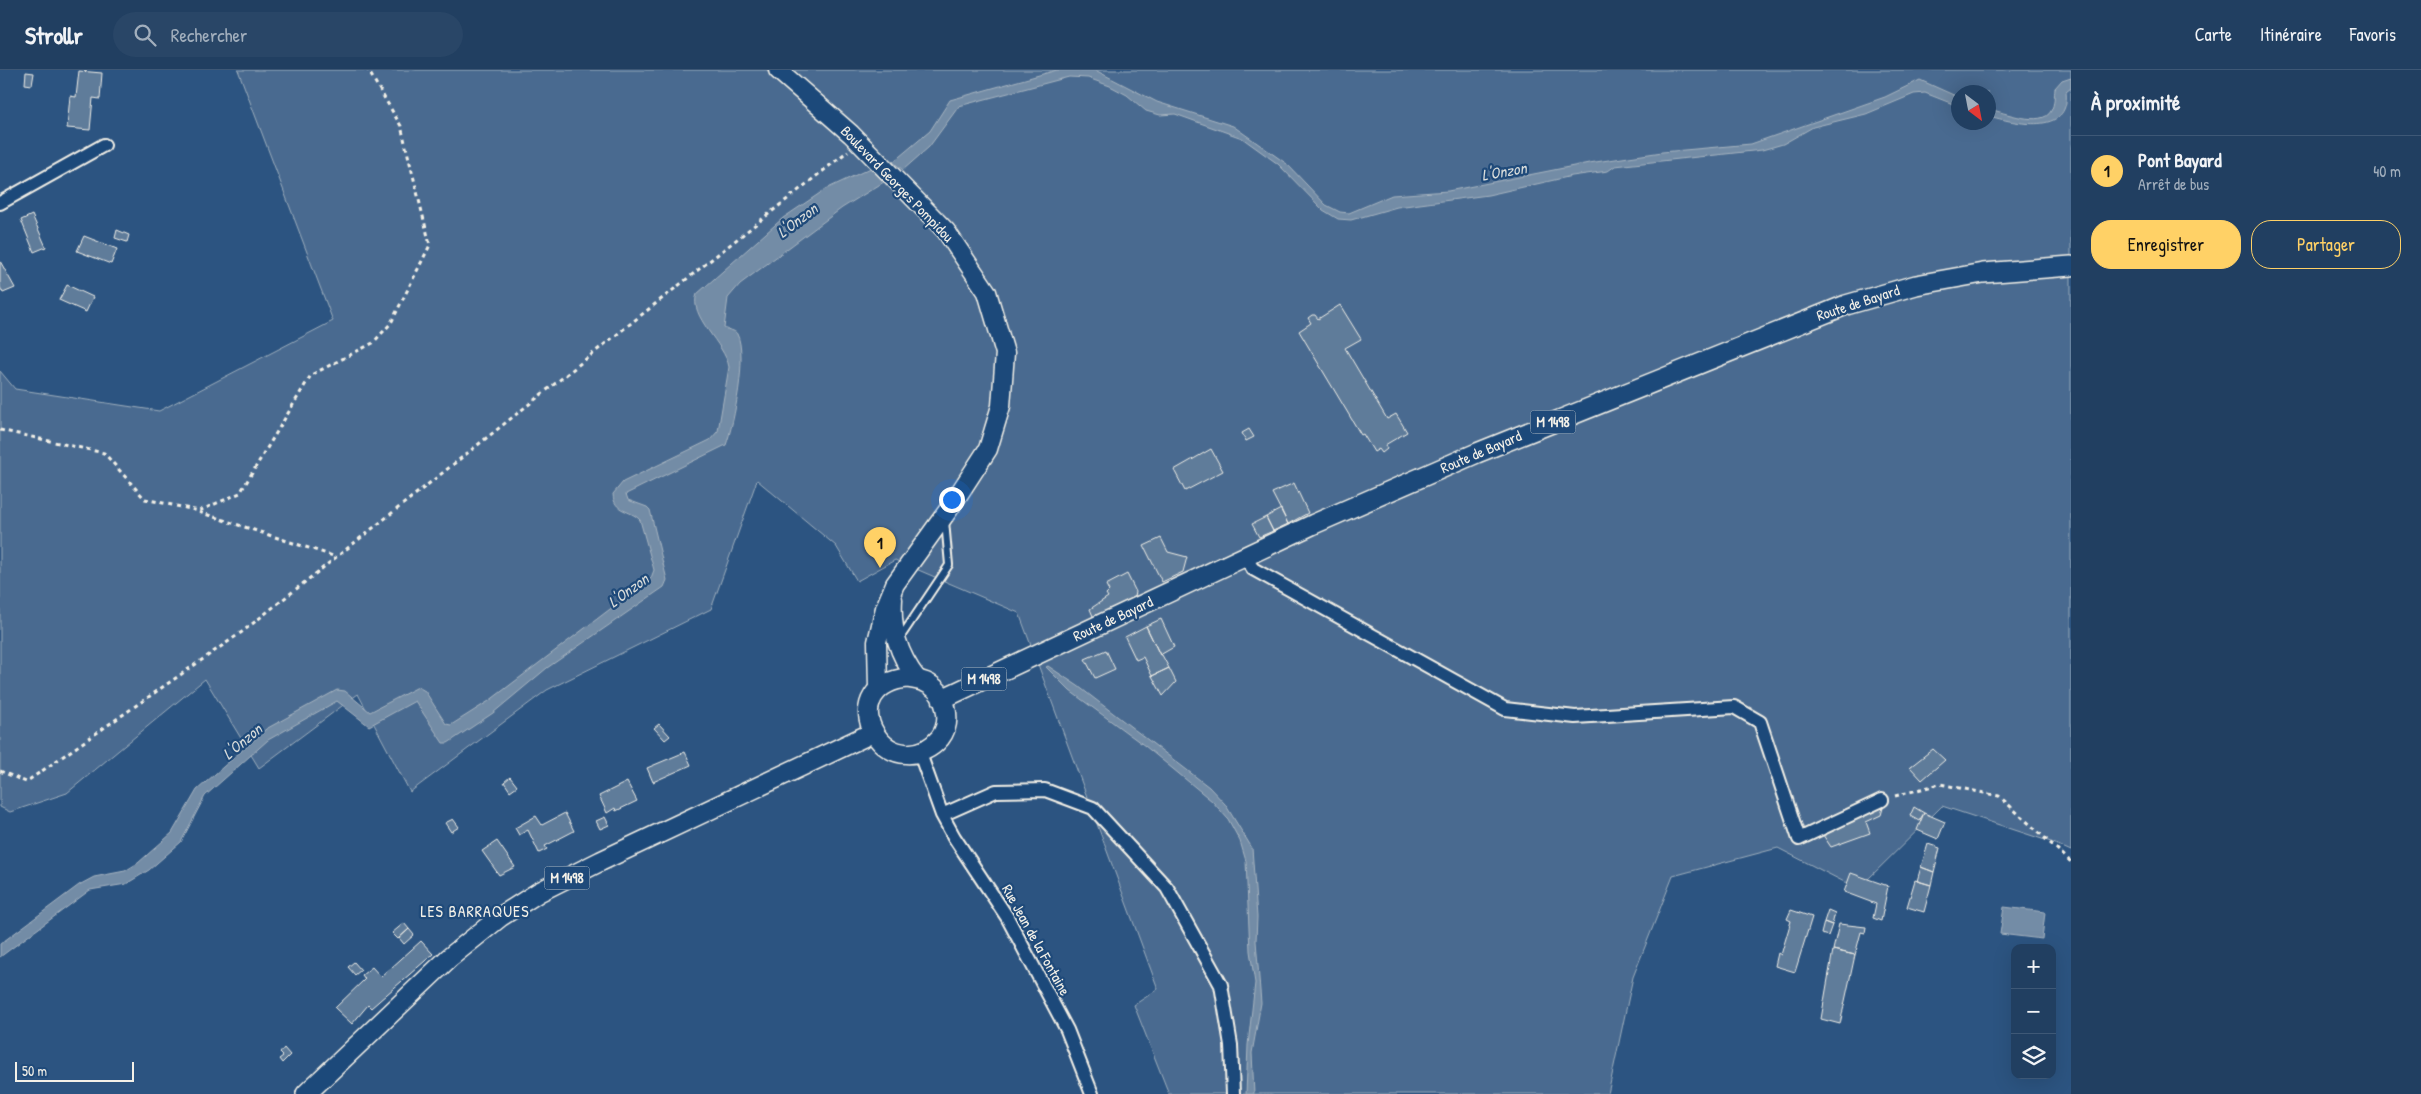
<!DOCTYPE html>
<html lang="fr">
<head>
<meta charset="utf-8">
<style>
  body { margin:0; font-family:"Patrick Hand",sans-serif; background:#294667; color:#f1f3f6 }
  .controls { position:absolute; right:15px; bottom:15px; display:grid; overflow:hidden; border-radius:10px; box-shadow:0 5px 20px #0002 }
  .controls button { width:45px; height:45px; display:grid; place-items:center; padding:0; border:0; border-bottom:1px solid #3e5876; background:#213f61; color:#f1f3f6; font:25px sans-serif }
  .compass { position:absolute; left:1951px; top:15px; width:45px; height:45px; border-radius:50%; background:#213f61; box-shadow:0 5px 20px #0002; rotate:148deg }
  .scale { position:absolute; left:15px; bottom:12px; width:119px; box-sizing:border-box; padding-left:5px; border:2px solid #f4f1e8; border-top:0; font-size:14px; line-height:18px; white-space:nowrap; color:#f4f1e8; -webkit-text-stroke:4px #1f4a7a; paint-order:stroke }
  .you { position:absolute; left:951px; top:429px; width:18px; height:18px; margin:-12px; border:4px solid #fff; border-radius:50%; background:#1a73e8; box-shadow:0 0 0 8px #1a73e833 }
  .badge { display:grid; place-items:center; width:32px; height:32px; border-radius:50%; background:#ffd166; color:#111; font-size:16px; font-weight:700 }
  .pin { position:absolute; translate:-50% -41px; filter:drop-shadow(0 1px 2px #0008) }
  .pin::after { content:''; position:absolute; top:26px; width:18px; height:15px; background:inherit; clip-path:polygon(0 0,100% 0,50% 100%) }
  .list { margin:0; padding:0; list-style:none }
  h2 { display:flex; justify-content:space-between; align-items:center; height:65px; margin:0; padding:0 20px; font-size:21px }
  h2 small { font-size:16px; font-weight:400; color:#a2afbd }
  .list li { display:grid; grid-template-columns:32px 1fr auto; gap:15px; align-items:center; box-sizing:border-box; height:70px; padding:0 20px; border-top:1px solid #3e5876 }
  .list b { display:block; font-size:19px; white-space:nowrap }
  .list p { margin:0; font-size:16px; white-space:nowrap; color:#a2afbd }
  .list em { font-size:16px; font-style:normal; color:#a2afbd }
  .actions { display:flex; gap:10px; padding:15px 20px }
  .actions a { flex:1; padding:11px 0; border:1px solid #ffd166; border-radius:20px; text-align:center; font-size:18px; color:#ffd166 }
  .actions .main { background:#ffd166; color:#111 }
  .icon { flex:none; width:28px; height:28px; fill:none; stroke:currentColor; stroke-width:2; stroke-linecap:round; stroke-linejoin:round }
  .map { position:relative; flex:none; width:2071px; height:1024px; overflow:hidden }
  header { display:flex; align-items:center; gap:30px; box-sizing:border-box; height:70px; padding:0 25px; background:#213f61; border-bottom:1px solid #3e5876 }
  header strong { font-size:24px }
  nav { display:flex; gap:28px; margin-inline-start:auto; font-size:18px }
  .search { width:350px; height:45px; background:#294667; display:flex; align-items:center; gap:12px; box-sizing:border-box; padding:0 18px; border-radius:28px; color:#a2afbd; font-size:19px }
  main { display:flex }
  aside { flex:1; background:#213f61 }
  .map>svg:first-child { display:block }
</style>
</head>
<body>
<header>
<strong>Strollr</strong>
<div class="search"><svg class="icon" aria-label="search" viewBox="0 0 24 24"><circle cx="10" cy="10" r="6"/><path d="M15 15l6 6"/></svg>Rechercher</div>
<nav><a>Carte</a><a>Itinéraire</a><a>Favoris</a></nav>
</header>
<main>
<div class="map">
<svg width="2071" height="1024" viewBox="0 0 2071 1024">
  <rect width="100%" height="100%" fill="#2c5481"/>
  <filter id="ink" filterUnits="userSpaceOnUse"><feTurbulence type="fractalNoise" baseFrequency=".02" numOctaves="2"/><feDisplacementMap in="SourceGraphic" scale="10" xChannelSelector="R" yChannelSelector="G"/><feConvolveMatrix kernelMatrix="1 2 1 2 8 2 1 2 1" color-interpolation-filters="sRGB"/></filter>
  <g filter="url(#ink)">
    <path fill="#496b90" stroke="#9eaebc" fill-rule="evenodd" d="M 238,0 L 2071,0 L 2071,781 L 2051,772 L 1942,736 L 1858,819 L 1778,778 L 1673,806 L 1633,907 L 1608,1024 L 1169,1024 L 1134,935 L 1158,919 L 1019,543 L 895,490 L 857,511 L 836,476 L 757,410 L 711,539 L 547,620 L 410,722 L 358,624 L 259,698 L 205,609 L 67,723 L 10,742 L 0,737 L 0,301 L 15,319 L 159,341 L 333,251 ZM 1958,22 L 1988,22 L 1988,52 L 1958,52 Z"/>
    <path fill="#738ca6" stroke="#a7b4c0" d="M 1057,0 L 1095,0 L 1157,32 L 1233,56 L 1287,94 L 1326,135 L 1340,142 L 1349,143 L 1392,125 L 1448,121 L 1589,93 L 1662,82 L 1751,74 L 1885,27 L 1920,10 L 1958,27 L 1958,36 L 1925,23 L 1914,24 L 1866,44 L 1813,57 L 1783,74 L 1762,80 L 1615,96 L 1608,101 L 1572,106 L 1488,125 L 1397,137 L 1351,150 L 1338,149 L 1323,140 L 1278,94 L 1242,68 L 1175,44 L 1160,45 L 1146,41 L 1127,25 L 1110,16 L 1088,8 L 1069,7 L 959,36 L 929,77 L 903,100 L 893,92 L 930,61 L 950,30 Z
      M 2071,7 L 2071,18 L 2066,22 C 2071,67 2014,53 1989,46 L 1989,39 C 2003,42 2042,58 2051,41 C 2055,34 2054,25 2055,18 L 2062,10 Z
      M 873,97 L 887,110 L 842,138 L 740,214 L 728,228 L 724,258 C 728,260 735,260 737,264 C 748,285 734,353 726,375 L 626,424 L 628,430 L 647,437 L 650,440 L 667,510 L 664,517 L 547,598 L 493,643 L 448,673 L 443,673 L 415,631 L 369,656 L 337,631 L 268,670 L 205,726 L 181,772 L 149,800 L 126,814 L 90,820 L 0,887 L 0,874 L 79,815 L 94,807 L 125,801 L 138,793 L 172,763 L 197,720 L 266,659 L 337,620 L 345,621 L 370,642 L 418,617 L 425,621 L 446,654 L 451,655 L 489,631 L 651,508 L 654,500 L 640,450 C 630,439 614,443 613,424 L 623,412 L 710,370 L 718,361 L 729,297 C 725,274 688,246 697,224 L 783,148 L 826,119 Z
      M 1048,596 L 1078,616 L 1209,717 L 1225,734 L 1252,778 L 1257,847 L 1256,871 L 1261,933 L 1252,983 L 1254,1024 L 1246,1024 L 1248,975 L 1255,913 L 1250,881 L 1246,791 L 1240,771 L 1228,749 L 1212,731 L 1145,676 L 1070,621 L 1046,597 Z
      M 2004,837 L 2045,842 L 2042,869 L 2000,864 Z"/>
    <path fill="#5e7b9a" stroke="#f4f1e8" d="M 79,1 L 102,3 L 100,29 L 93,28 L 90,60 L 67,58 L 70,26 L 76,27 Z
      M 26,2 L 34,3 L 32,15 L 25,14 Z
      M 32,145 L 46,177 L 34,182 L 21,150 Z
      M 117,160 L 129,165 L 127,172 L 115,168 Z
      M 84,166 L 117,179 L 111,194 L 77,181 Z
      M 0,191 L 15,218 L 3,223 L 0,217 Z
      M 67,215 L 93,227 L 86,242 L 59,230 Z
      M 1340,235 L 1361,269 L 1345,278 L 1387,349 L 1396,344 L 1407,362 L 1385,375 L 1387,379 L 1382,383 L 1379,379 L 1374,382 L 1363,364 L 1361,365 L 1299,261 L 1311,253 L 1308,248 L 1312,245 L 1315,245 L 1318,249 Z
      M 1249,359 L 1254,367 L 1246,371 L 1242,363 Z
      M 1211,379 L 1223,401 L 1185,421 L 1174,400 Z
      M 1294,413 L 1308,443 L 1288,454 L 1272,423 Z
      M 1281,439 L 1288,454 L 1273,461 L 1266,447 Z
      M 1266,447 L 1273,461 L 1259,467 L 1252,454 Z
      M 1161,468 L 1168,482 L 1187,487 L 1183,502 L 1162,512 L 1144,476 Z
      M 1127,504 L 1136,522 L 1134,532 L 1095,551 L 1090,539 L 1108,527 L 1106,524 L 1109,521 L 1106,515 Z
      M 1161,549 L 1174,577 L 1160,585 L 1146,556 Z
      M 1146,556 L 1160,585 L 1162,585 L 1169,598 L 1152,606 L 1143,587 L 1136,590 L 1125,567 Z
      M 1106,580 L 1115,599 L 1095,608 L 1085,589 Z
      M 1169,598 L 1176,612 L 1163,626 L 1152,606 Z
      M 659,654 L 670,666 L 665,670 L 654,658 Z
      M 1933,679 L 1945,690 L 1922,710 L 1910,697 Z
      M 685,682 L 691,695 L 653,712 L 647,698 Z
      M 510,707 L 517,716 L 510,721 L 504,712 Z
      M 627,712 L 637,731 L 616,741 L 615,738 L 607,743 L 599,726 Z
      M 1914,737 L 1924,743 L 1919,751 L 1910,746 Z
      M 1880,738 L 1883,738 L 1881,745 L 1866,752 L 1870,763 L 1831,777 L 1821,762 Z
      M 565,743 L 574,761 L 545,776 L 547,779 L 539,783 L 528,760 L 519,765 L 515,758 L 536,746 L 542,755 Z
      M 1924,743 L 1945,752 L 1938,769 L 1917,760 Z
      M 605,747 L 609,755 L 600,759 L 596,751 Z
      M 453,749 L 459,757 L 451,762 L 445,753 Z
      M 497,771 L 515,797 L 499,805 L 482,781 Z
      M 1928,774 L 1940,778 L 1934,802 L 1921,797 Z
      M 1921,797 L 1934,802 L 1931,815 L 1917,811 Z
      M 1851,803 L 1888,816 L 1881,851 L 1873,848 L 1876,834 L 1844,822 Z
      M 1915,810 L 1931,815 L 1924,842 L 1907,837 Z
      M 1791,840 L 1812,847 L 1795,902 L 1775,896 L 1778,883 L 1781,885 L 1791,851 L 1787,849 Z
      M 1828,840 L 1835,843 L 1832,855 L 1824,852 Z
      M 1824,852 L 1832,855 L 1828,866 L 1821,864 Z
      M 404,853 L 409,859 L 398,869 L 392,863 Z
      M 1839,854 L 1866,857 L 1865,863 L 1861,862 L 1855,885 L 1833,880 Z
      M 409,859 L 414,865 L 404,874 L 399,868 Z
      M 421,871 L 433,884 L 371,938 L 368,935 L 352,954 L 335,938 L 365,909 L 362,905 L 372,897 L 381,907 Z
      M 1833,880 L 1855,885 L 1840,954 L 1821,949 Z
      M 354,892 L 361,900 L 355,905 L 348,897 Z
      M 284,978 L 290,985 L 282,993 L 279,989 L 283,986 L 280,983 Z"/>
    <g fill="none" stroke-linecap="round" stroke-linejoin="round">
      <defs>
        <path id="lane" d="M 900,568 L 949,495 L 945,451"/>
        <path id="street" d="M 0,133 L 104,75
          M 1245,487 L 1253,499 L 1505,639 L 1575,647 L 1734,637 L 1760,652 L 1799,769 L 1882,730
          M 919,681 L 942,745 L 954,767 L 1007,847 L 1067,960 L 1092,1024
          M 942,745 L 996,721 L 1045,720 L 1093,738 L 1167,818 L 1221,915 L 1231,975 L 1233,1024"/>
        <path id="secondary" d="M 778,0 L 851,64 L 946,161 L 987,222 L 1005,283 L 1001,336 L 988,379 L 949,439 L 895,514 L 885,538 L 877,572 L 878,618
          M 893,529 C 891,560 898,584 917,609"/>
        <path id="primary" d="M 907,608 C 914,609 922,610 929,614 C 946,624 953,651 940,668 C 922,690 890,689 875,664 C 858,635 876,611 907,608 Z
          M 942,629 L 1314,454 L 1477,383 L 1846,235 L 1916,215 L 1983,203 L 2071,196
          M 306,1024 L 449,888 L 500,847 L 539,822 L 601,791 L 874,662"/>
      </defs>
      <use href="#lane" stroke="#f4f1e8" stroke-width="10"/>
      <use href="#street" stroke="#f4f1e8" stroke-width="16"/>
      <use href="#secondary" stroke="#f4f1e8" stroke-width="21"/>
      <use href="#primary" stroke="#f4f1e8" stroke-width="22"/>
      <path stroke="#f4f1e8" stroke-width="3" stroke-dasharray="4 4" stroke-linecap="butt" d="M 0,360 L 104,383 L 145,429 L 199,441 L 240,423 L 311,305 L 373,273 L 391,253 L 430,175 L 401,56 L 368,0
        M 199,442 L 336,487
        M 0,701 L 26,712 L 242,562 L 848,81
        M 1895,726 L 1940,714 L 1999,726 L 2071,792"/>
      <use href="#lane" stroke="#1f4a7a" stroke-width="6"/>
      <use href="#street" stroke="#1f4a7a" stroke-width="12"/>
      <use href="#secondary" stroke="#1f4a7a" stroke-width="18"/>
      <use href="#primary" stroke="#1f4a7a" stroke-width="19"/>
    </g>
  </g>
  <g text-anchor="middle" stroke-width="4.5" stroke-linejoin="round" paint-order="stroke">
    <g fill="#1f4a7a" stroke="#b4bfc7" stroke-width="1">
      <rect x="1530.5" y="340.5" width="45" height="23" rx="4"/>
      <rect x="961.5" y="597.5" width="45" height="23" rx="4"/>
      <rect x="544.5" y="796.5" width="45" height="23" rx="4"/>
    </g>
    <g font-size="14" font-weight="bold" fill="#f4f1e8">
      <text x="1553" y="357">M 1498</text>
      <text x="984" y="614">M 1498</text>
      <text x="567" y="813">M 1498</text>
    </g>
    <g font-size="15" fill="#f4f1e8" stroke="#1f4a7a">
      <text transform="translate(897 114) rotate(46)" y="5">Boulevard Georges Pompidou</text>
      <text transform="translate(1858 233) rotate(-18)" y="5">Route de Bayard</text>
      <text transform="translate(1481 382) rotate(-23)" y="5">Route de Bayard</text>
      <text transform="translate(1113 549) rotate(-25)" y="5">Route de Bayard</text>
      <text transform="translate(1036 870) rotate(61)" y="5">Rue Jean de la Fontaine</text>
    </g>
    <g font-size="16" font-style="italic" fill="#dadddb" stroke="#1f4a7a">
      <text transform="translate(1504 101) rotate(-10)" y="6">L'Onzon</text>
      <text transform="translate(797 150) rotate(-37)" y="6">L'Onzon</text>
      <text transform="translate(628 520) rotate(-36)" y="6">L'Onzon</text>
      <text transform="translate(242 671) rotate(-40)" y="6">L'Onzon</text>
    </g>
    <g font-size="16" letter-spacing="1" fill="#f4f1e8" stroke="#1f4a7a">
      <text x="475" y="847">LES BARRAQUES</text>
    </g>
  </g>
</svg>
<div class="controls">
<button>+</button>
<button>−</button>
<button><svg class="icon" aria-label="layers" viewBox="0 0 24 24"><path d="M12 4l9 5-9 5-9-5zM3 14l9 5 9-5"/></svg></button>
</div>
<svg class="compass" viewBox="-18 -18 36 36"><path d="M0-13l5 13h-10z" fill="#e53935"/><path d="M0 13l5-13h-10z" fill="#a2afbd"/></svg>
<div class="scale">50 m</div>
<div class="you"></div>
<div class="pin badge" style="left:880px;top:498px">1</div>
</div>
<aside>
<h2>À proximité<small></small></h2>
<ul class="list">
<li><span class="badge">1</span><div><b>Pont Bayard</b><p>Arrêt de bus</p></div><em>40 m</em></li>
</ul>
<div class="actions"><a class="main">Enregistrer</a><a>Partager</a></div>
</aside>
</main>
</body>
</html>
